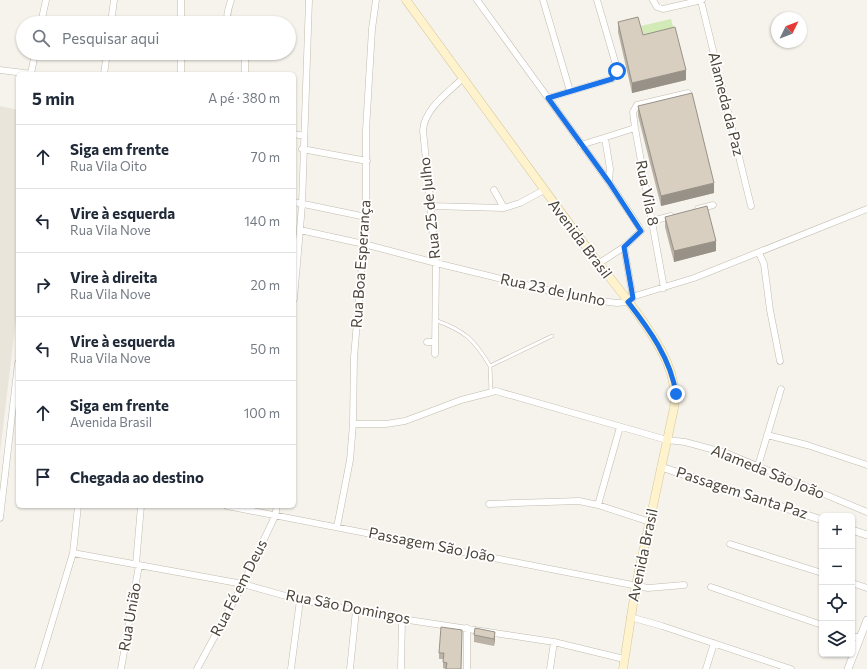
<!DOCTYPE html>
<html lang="pt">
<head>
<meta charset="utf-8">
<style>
  body { margin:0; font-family:Commissioner,sans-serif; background:#f6f6f7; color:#1f2937 }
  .controls { position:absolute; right:12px; bottom:12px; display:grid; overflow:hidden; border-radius:6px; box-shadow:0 1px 3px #0004 }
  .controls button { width:36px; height:36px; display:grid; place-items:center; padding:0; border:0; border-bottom:1px solid #e0e1e3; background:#fff; color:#1f2937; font:20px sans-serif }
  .compass { position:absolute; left:771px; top:12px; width:36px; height:36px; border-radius:50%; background:#fff; box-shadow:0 1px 3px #0004; rotate:47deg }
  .stop { position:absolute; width:12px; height:12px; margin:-9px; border:3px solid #1a73e8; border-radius:50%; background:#fff }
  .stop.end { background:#1a73e8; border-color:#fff; box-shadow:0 1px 4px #0008 }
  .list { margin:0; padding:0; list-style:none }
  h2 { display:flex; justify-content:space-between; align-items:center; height:52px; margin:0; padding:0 16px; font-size:17px }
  h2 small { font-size:13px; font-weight:400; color:#747a83 }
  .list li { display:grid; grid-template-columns:26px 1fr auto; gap:12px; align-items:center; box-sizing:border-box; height:64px; padding:0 16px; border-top:1px solid #e0e1e3 }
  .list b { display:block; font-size:15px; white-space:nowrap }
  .list p { margin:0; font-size:13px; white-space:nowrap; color:#747a83 }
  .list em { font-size:13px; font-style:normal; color:#747a83 }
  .icon { flex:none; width:22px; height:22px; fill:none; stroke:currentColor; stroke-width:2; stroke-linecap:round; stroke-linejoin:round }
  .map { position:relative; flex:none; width:867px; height:669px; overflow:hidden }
  .search { position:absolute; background:#fff; box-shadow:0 1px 3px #0004; left:16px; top:16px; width:280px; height:44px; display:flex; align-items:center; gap:10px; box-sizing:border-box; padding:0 14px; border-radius:22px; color:#747a83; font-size:15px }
  .panel { position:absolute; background:#fff; box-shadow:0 1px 3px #0004; left:16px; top:72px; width:280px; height:436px; border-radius:6px }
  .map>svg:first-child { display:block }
</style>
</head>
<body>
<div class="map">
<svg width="867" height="669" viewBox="0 0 867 669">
  <rect width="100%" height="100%" fill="#f6f3ec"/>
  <path fill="#eae5da" d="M 0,106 L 18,110 L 18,303 L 0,452 Z"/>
  <path fill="#d2eab5" d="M 671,19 L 675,33 L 644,40 L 641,26 Z"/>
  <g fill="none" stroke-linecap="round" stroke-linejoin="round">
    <defs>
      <path id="service" d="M 435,320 C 465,331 474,339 490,366
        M 491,393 L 490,366 L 552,336"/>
      <path id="minor" d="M 477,0 L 609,182 L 639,227 L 641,231 L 624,247 L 633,298
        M 543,0 L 570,91
        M 653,0 L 657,7 L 663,9 L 702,0
        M 701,1 L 751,206
        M 41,23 L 46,0
        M 111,23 L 114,0
        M 181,23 L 181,0
        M 229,23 C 225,16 229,8 231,0
        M 0,70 L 32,74
        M 31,74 L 35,53
        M 104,74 L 107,53
        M 181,74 L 181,53
        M 245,74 L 245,53
        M 548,98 L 612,79 L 616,75 L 616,65 L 597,0
        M 635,128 L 633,112 L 637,105 L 688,93
        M 294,134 L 304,136
        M 605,138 L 610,169 L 609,182
        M 581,145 L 635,128 L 664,288
        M 302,149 L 367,161
        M 494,190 L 504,208
        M 294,202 L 366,217
        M 430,206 L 504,208 L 520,203 L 544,190
        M 698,209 L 713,205
        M 652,221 L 671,216
        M 300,230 L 364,244 L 436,263 L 584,299 L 617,303 L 628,302 L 635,296 L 694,278 L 867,209
        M 759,253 L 764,264 L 770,310 L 780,361
        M 598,264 L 624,247
        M 294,299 L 302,205 L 309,0
        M 427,342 L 435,342
        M 435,354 L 436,263 L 423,130 C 425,108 448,93 463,78
        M 353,424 L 386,424 L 405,421 L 461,400 L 496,391 L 667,440 L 685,442 L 726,453 L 867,512
        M 767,435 L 807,445 L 867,465
        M 758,466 L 781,389
        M 489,504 L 579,501 L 598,505 L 650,522
        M 598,505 L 620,427
        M 227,506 L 648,588 L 684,585
        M 0,518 L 18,363
        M 337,527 L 350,460 L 353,424 L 354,357 L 366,217 L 366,130 L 372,29 L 376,0
        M 730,544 L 822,573
        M 73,553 L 243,584 L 300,600 L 402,619 L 554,642 L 624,659
        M 136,564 L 141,506
        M 852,583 L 867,588
        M 711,587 L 822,625
        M 630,617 L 662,626 L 791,669
        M 852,636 L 860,638
        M 38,669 L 73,553 L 78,506
        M 121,669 L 139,565
        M 197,669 L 243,584 L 275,516 L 277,506
        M 291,669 L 300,600
        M 350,669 L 356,610
        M 401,669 L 402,619
        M 467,669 L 467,628
        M 550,669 L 554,642
        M 706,669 L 714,643"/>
      <path id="tertiary" d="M 661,467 L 822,520
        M 852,530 L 867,535
        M 848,669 L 867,620"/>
      <path id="secondary" d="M 406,0 C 463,79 521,158 579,237 C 606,275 638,309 661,350 C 671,368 677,387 674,408 L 636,585 L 623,669"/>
    </defs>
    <use href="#service" stroke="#c2bbae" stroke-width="4"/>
    <use href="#minor" stroke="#c2bbae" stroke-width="7"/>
    <use href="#tertiary" stroke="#c2bbae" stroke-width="8"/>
    <use href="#secondary" stroke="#d6c79b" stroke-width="9"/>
    <use href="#service" stroke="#fff" stroke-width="3"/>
    <use href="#minor" stroke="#fff" stroke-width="6"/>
    <use href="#tertiary" stroke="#fff" stroke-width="7"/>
    <use href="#secondary" stroke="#fff3cd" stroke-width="8"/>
  </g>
  <path fill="#bab2a6" d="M 618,22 L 643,35 L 686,80 L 632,93 L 618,32 Z
    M 638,106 L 714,193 L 661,206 L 638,116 Z
    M 665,217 L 716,251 L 674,262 L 665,227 Z
    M 462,630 L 446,669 L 443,668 L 443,659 L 439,659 L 439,653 Z
    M 474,635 L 495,639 L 494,646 L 474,642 Z"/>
  <path fill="#979187" d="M 686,70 L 686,80 L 632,93 L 632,83 Z
    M 714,183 L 714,193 L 661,206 L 661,196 Z
    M 716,241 L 716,251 L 674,262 L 674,251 Z
    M 495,632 L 495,639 L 494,646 L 494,639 Z"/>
  <path fill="#d8cfc1" stroke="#979187" d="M 638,17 L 643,35 L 675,27 L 686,70 L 632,83 L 618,22 Z
    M 692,93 L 714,183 L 661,196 L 638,106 Z
    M 707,206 L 716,241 L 674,251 L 665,217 Z
    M 441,627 L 462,630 L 461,669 L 446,669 L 447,663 L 443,662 L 444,653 L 439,653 Z
    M 475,628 L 495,632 L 494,639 L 474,635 Z"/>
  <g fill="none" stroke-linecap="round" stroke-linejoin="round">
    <path stroke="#1a73e8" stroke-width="5" d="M 617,71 L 612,79 L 548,98 L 609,182 L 641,231 L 624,247 L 633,298 L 628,302 C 649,329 671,359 676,394"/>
  </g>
  <g text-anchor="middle" stroke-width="3.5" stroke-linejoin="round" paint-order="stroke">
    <g font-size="15" fill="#4b4439" stroke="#fff">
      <text transform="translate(726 104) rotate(76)" y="5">Alameda da Paz</text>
      <text transform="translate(647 193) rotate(79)" y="5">Rua Vila 8</text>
      <text transform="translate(430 208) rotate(-96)" y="5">Rua 25 de Julho</text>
      <text transform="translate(580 239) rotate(53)" y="5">Avenida Brasil</text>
      <text transform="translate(361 264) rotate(-86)" y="5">Rua Boa Esperança</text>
      <text transform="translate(553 290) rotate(12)" y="5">Rua 23 de Junho</text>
      <text transform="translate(768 472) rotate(22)" y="5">Alameda São João</text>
      <text transform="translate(742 493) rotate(18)" y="5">Passagem Santa Paz</text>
      <text transform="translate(432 545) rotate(11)" y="5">Passagem São João</text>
      <text transform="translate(643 555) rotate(-78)" y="5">Avenida Brasil</text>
      <text transform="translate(239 588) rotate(-63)" y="5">Rua Fé em Deus</text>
      <text transform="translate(348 607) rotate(11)" y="5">Rua São Domingos</text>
      <text transform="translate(130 617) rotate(-80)" y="5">Rua União</text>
    </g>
  </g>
</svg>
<div class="controls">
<button>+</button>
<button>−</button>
<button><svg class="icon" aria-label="locate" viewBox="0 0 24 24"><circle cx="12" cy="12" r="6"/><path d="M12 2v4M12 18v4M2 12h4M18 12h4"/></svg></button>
<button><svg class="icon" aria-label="layers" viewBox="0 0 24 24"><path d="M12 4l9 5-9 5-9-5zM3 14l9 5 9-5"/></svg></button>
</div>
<svg class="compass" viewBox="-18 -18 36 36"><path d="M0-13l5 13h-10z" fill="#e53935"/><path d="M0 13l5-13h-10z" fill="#747a83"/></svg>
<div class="stop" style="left:617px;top:71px"></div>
<div class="stop end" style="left:676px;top:394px"></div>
<div class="search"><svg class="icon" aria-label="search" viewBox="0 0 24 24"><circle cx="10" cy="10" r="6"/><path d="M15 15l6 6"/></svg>Pesquisar aqui</div>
<section class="panel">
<h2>5 min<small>A pé · 380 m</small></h2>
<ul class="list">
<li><svg class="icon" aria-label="ahead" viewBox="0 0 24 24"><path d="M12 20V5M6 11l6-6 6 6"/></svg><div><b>Siga em frente</b><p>Rua Vila Oito</p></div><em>70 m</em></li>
<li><svg class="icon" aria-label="left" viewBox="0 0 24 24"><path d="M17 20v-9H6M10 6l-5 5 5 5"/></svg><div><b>Vire à esquerda</b><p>Rua Vila Nove</p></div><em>140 m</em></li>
<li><svg class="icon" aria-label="right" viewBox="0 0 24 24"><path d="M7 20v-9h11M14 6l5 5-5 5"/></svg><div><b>Vire à direita</b><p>Rua Vila Nove</p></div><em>20 m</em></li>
<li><svg class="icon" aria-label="left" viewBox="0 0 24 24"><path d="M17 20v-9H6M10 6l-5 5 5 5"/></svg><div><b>Vire à esquerda</b><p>Rua Vila Nove</p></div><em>50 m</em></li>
<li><svg class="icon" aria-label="ahead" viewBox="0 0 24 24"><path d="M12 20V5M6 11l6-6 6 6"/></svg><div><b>Siga em frente</b><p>Avenida Brasil</p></div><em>100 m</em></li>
<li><svg class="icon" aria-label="arrive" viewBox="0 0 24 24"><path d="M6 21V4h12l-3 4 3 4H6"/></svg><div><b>Chegada ao destino</b></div></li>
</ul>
</section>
</div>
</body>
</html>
